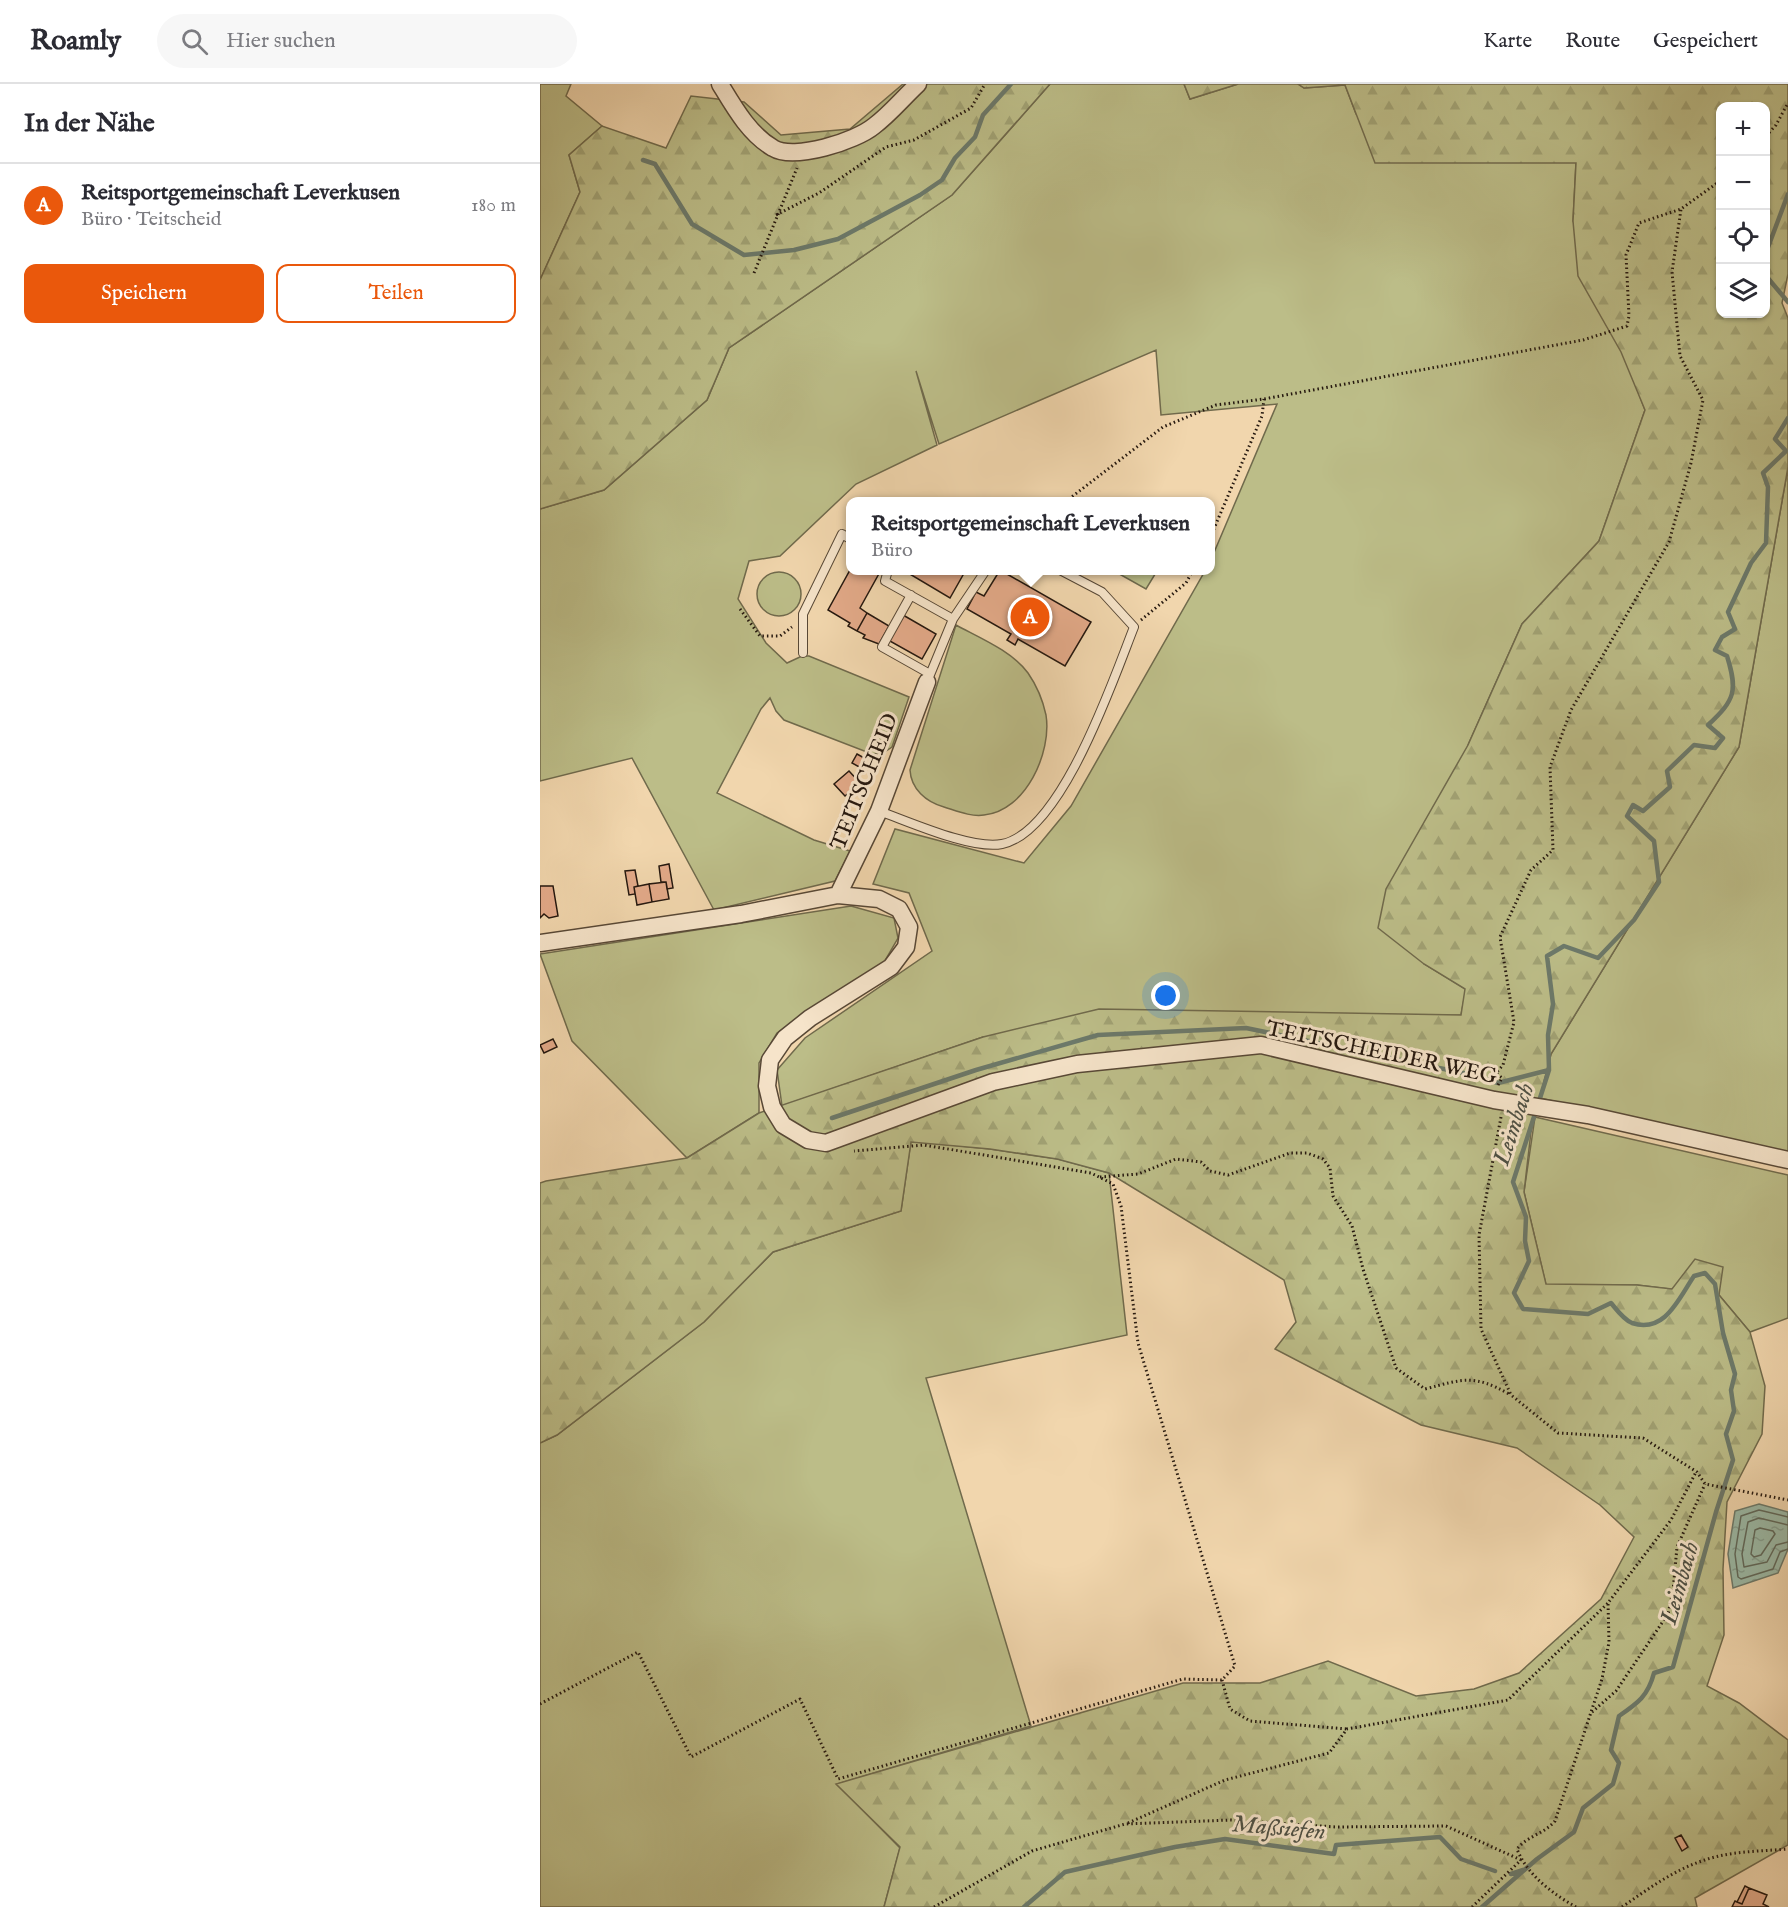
<!DOCTYPE html>
<html lang="de">
<head>
<meta charset="utf-8">
<style>
  body { margin:0; font-family:"IM FELL English",serif; background:#f7f7f7; color:#2b2b33 }
  .controls { position:absolute; right:18px; top:18px; display:grid; overflow:hidden; border-radius:12px; box-shadow:0 2px 4px #0004 }
  .controls button { width:54px; height:54px; display:grid; place-items:center; padding:0; border:0; border-bottom:2px solid #e1e1e2; background:#fff; color:#2b2b33; font:30px sans-serif }
  .you { position:absolute; left:626px; top:912px; width:21px; height:21px; margin:-15px; border:4px solid #fff; border-radius:50%; background:#1a73e8; box-shadow:0 0 0 9px #1a73e833 }
  .badge { display:grid; place-items:center; width:39px; height:39px; border-radius:50%; background:#ea580c; color:#fff; font-size:20px; font-weight:700 }
  .pin { position:absolute; translate:-50% -50%; border:3px solid #fff; box-shadow:0 2px 6px #0006 }
  .popup { position:absolute; left:306px; top:413px; width:369px; height:78px; box-sizing:border-box; display:grid; place-content:center; border-radius:12px; background:#fff; filter:drop-shadow(0 2px 4px #0005); font-size:20px; white-space:nowrap; color:#7c7c81 }
  .popup b { font-size:22px; color:#2b2b33 }
  .popup::after { content:''; position:absolute; left:50%; top:100%; margin-left:-12px; border:12px solid transparent; border-top-color:#fff }
  .list { margin:0; padding:0; list-style:none }
  h2 { display:flex; justify-content:space-between; align-items:center; height:78px; margin:0; padding:0 24px; font-size:26px }
  h2 small { font-size:20px; font-weight:400; color:#7c7c81 }
  .list li { display:grid; grid-template-columns:39px 1fr auto; gap:18px; align-items:center; box-sizing:border-box; height:84px; padding:0 24px; border-top:2px solid #e1e1e2 }
  .list b { display:block; font-size:22px; white-space:nowrap }
  .list p { margin:0; font-size:20px; white-space:nowrap; color:#7c7c81 }
  .list em { font-size:20px; font-style:normal; color:#7c7c81 }
  .actions { display:flex; gap:12px; padding:18px 24px }
  .actions a { flex:1; padding:14px 0; border:2px solid #ea580c; border-radius:12px; text-align:center; font-size:21px; color:#ea580c }
  .actions .main { background:#ea580c; color:#fff }
  .icon { flex:none; width:33px; height:33px; fill:none; stroke:currentColor; stroke-width:2; stroke-linecap:round; stroke-linejoin:round }
  .map { position:relative; flex:none; width:1248px; height:1823px; overflow:hidden }
  header { display:flex; align-items:center; gap:36px; box-sizing:border-box; height:84px; padding:0 30px; background:#fff; border-bottom:2px solid #e1e1e2 }
  header strong { font-size:28px }
  nav { display:flex; gap:33px; margin-inline-start:auto; font-size:21px }
  .search { width:420px; height:54px; background:#f7f7f7; display:flex; align-items:center; gap:15px; box-sizing:border-box; padding:0 21px; border-radius:33px; color:#7c7c81; font-size:22px }
  main { display:flex }
  aside { flex:1; background:#fff }
  .map>svg:first-child { display:block }
</style>
</head>
<body>
<header>
<strong>Roamly</strong>
<div class="search"><svg class="icon" aria-label="search" viewBox="0 0 24 24"><circle cx="10" cy="10" r="6"/><path d="M15 15l6 6"/></svg>Hier suchen</div>
<nav><a>Karte</a><a>Route</a><a>Gespeichert</a></nav>
</header>
<main>
<aside>
<h2>In der Nähe<small></small></h2>
<ul class="list">
<li><span class="badge">A</span><div><b>Reitsportgemeinschaft Leverkusen</b><p>Büro · Teitscheid</p></div><em>180 m</em></li>
</ul>
<div class="actions"><a class="main">Speichern</a><a>Teilen</a></div>
</aside>
<div class="map">
<svg width="1248" height="1823" viewBox="0 0 1248 1823">
  <defs>
    <pattern id="forest-firs" width="22" height="20" patternUnits="userSpaceOnUse" patternTransform="scale(1.5)"><rect width="22" height="20" fill="#bcbd88"/><path d="M5 1l3.5 6h-7zM16 11l3.5 6h-7z" fill="#a1a274"/></pattern>
    <pattern id="water-ripples" width="26" height="14" patternUnits="userSpaceOnUse" patternTransform="scale(1.5)"><rect width="26" height="14" fill="#9bb9a6"/><path d="M2 4q2-2 4 0t4 0M15 11q2-2 4 0t4 0" fill="none" stroke="#859e8e"/></pattern>
  </defs>
  <rect width="100%" height="100%" fill="#f1d6ad"/>
  <filter id="stains"><feTurbulence type="fractalNoise" baseFrequency=".00333" numOctaves="4"/><feColorMatrix values="0 0 0 0 .2 0 0 0 0 .09 0 0 0 0 .02 0 0 0 .5 -.17"/></filter>
  <radialGradient id="worn" r=".72"><stop offset=".6" stop-color="#630" stop-opacity="0"/><stop offset="1" stop-color="#630" stop-opacity=".3"/></radialGradient>
  <path fill="#bcbd88" stroke="#706a4c" stroke-width="1.5" d="M 0,0 L 31,0 L 26,12 L 62,42 L 29,71 L 40,108 L 0,196 Z
    M 510,0 L 644,0 L 650,15 L 698,0 L 758,0 L 764,4 L 805,1 L 816,30 L 971,77 L 1036,78 L 1033,137 L 1105,326 L 1059,457 L 982,540 L 928,661 L 884,880 L 926,905 L 921,931 L 443,953 L 242,1022 L 237,986 L 265,954 L 392,867 L 369,809 L 333,800 L 355,745 L 484,779 L 531,722 L 665,487 L 670,486 L 670,478 L 737,320 L 621,331 L 616,266 L 399,360 L 376,287 L 397,361 L 316,400 L 240,472 L 209,477 L 198,515 L 226,559 L 247,579 L 262,572 L 269,572 L 369,613 L 352,663 L 343,669 L 332,670 L 244,636 L 236,627 L 230,614 L 221,625 L 177,709 L 274,756 L 310,767 L 295,797 L 174,826 L 92,674 L 0,697 L 0,425 L 64,406 L 167,316 L 189,264 L 412,111 Z
    M 1248,383 L 1248,1069 L 1000,1014 L 1011,970 L 1199,663 Z
    M 574,487 L 617,487 L 606,505 Z
    M217 510a22 22 0 1 1 44 0a22 22 0 1 1-44 0Z
    M 416,541 C 440,554 472,567 488,589 C 497,602 503,617 506,631 C 512,668 486,727 444,731 C 431,733 417,727 404,723 C 386,718 371,705 370,686 Z
    M 311,822 L 354,834 L 358,854 L 343,880 L 237,949 L 219,979 L 219,1029 L 147,1074 L 32,957 L 0,870 Z
    M 995,1033 L 1248,1091 L 1248,1234 L 1210,1248 L 1179,1211 L 1097,1201 L 1006,1201 L 984,1108 Z
    M 371,1057 L 450,1065 L 518,1075 L 569,1089 L 587,1251 L 386,1294 L 491,1642 L 297,1700 L 360,1764 L 344,1823 L 0,1823 L 0,1359 L 17,1351 L 164,1238 L 233,1168 L 361,1127 Z"/>
  <path fill="url(#forest-firs)" stroke="#706a4c" stroke-width="1.5" fill-rule="evenodd" d="M 363,0 L 510,0 L 412,111 L 189,264 L 167,316 L 64,406 L 0,425 L 0,196 L 40,108 L 29,71 L 62,42 L 126,64 L 151,12 L 204,18 L 241,51 L 310,45 Z
    M 644,0 L 698,0 L 650,15 Z
    M 758,0 L 1248,0 L 1248,190 L 1242,219 L 1248,234 L 1248,383 L 1199,663 L 1011,970 L 991,1048 L 984,1108 L 1006,1200 L 1097,1201 L 1132,1205 L 1155,1175 L 1183,1183 L 1179,1211 L 1210,1248 L 1225,1302 L 1222,1350 L 1187,1418 L 1183,1485 L 1184,1551 L 1167,1602 L 1199,1619 L 1248,1656 L 1248,1761 L 1155,1814 L 1157,1823 L 344,1823 L 360,1763 L 296,1700 L 643,1599 L 720,1599 L 788,1577 L 876,1612 L 934,1605 L 979,1589 L 1061,1515 L 1094,1453 L 1060,1421 L 977,1364 L 881,1341 L 735,1265 L 756,1238 L 744,1196 L 569,1089 L 517,1075 L 450,1065 L 371,1058 L 361,1127 L 233,1168 L 164,1238 L 17,1351 L 0,1359 L 0,1099 L 6,1097 L 147,1074 L 219,1029 L 443,953 L 559,925 L 921,931 L 925,905 L 884,880 L 838,844 L 846,805 L 928,661 L 982,540 L 1059,457 L 1105,326 L 1081,268 L 1038,192 L 1033,137 L 1036,79 L 835,79 L 805,1 L 764,4 ZM 1180,22 L 1226,22 L 1226,230 L 1180,230 Z"/>
  <path fill="url(#water-ripples)" stroke="#6c796a" stroke-width="1.5" d="M 1219,1420 L 1248,1428 L 1248,1465 L 1238,1489 L 1193,1504 L 1188,1470 L 1195,1427 Z"/>
  <g fill="none" stroke-linecap="round" stroke-linejoin="round">
    <path stroke="#60685a" stroke-width="1.5" d="M 1248,1433 L 1219,1426 L 1201,1432 L 1195,1470 L 1198,1493 L 1201,1495 L 1233,1485 L 1240,1468 L 1248,1465
      M 1248,1441 L 1219,1434 L 1208,1438 L 1202,1470 L 1204,1483 L 1227,1478 L 1236,1461 L 1248,1458
      M 1220,1444 L 1233,1447 L 1235,1450 L 1221,1471 L 1214,1473 L 1211,1470 L 1215,1446 Z"/>
    <path stroke="#6c796a" stroke-width="4.5" d="M 103,76 L 115,80 L 152,140 L 204,171 L 254,166 L 298,155 L 380,111 L 402,96 L 415,74 L 435,53 L 443,31 L 471,0
      M 1248,110 L 1227,166 L 1227,193 L 1248,218
      M 292,1034 L 436,986 L 558,951 L 706,944 L 933,991 L 958,999 L 1009,986
      M 971,1790 L 983,1786
      M 484,1823 L 525,1788 L 635,1763 L 685,1755 L 794,1770 L 796,1761 L 900,1753 L 921,1775 L 955,1787
      M 942,1823 L 997,1775 L 1034,1748 L 1043,1724 L 1073,1700 L 1079,1679 L 1071,1666 L 1079,1632 C 1098,1619 1108,1612 1114,1589 L 1133,1583 L 1176,1428 L 1193,1376 L 1186,1350 L 1194,1327 L 1191,1306 L 1195,1290 L 1183,1249 L 1175,1200 L 1165,1189 L 1154,1192 C 1139,1214 1125,1250 1092,1239 C 1084,1236 1076,1225 1071,1219 L 1048,1230 L 983,1225 L 974,1209 L 989,1177 L 985,1157 L 986,1133 L 973,1098 L 1009,986 L 1008,951 L 1013,920 L 1007,872 L 1024,862 L 1058,874 L 1094,836 L 1119,798 L 1114,757 L 1087,732 L 1093,721 L 1103,727 L 1130,703 L 1127,687 L 1154,661 L 1175,664 L 1183,654 L 1168,641 C 1195,616 1198,607 1187,572 L 1175,566 L 1182,553 L 1195,545 L 1188,528 L 1211,479 L 1226,459 L 1228,403 L 1223,389 L 1246,367 L 1235,355 L 1248,334"/>
  </g>
  <path fill="#e3aa89" stroke="#25180f" stroke-width="1.5" d="M 310,486 L 341,486 L 320,524 L 327,529 L 317,547 L 308,542 L 310,539 L 288,526 Z
    M 363,486 L 416,486 L 423,491 L 410,514 Z
    M 460,486 L 551,538 L 525,582 L 478,555 L 475,561 L 467,556 L 471,550 L 427,525 L 436,508 L 444,512 Z
    M 327,529 L 349,542 L 339,560 L 323,554 L 325,551 L 317,547 Z
    M 363,531 L 396,550 L 382,575 L 348,556 Z
    M 317,670 L 326,675 L 321,684 L 312,679 Z
    M 309,687 L 320,699 L 305,712 L 294,700 Z
    M 129,780 L 133,804 L 127,805 L 126,798 L 121,798 L 119,782 Z
    M 95,786 L 98,802 L 94,803 L 95,810 L 89,811 L 85,787 Z
    M 126,798 L 129,815 L 112,818 L 109,800 Z
    M 109,800 L 112,818 L 97,821 L 94,803 Z
    M 0,802 L 13,802 L 18,832 L 9,834 L 4,830 L 0,834 Z
    M 13,955 L 17,963 L 4,969 L 0,961 Z
    M 1141,1751 L 1148,1763 L 1142,1767 L 1135,1754 Z
    M 1205,1802 L 1209,1804 L 1202,1820 L 1197,1818 Z
    M 1209,1804 L 1227,1811 L 1223,1820 L 1229,1823 L 1192,1823 L 1195,1817 L 1202,1820 Z"/>
  <g fill="none" stroke-linecap="round" stroke-linejoin="round">
    <defs>
      <path id="service" d="M 348,486 L 345,497 L 413,535
        M 371,511 L 342,563 L 390,590
        M 263,569 L 263,530 L 302,450 L 310,455
        M 387,598 L 413,535 L 446,486
        M 339,727 C 370,738 432,766 462,760 C 522,748 573,596 594,543 L 562,508 L 520,486"/>
      <path id="minor" d="M 180,0 C 194,23 209,50 233,64 C 254,77 316,57 334,42 C 350,30 363,14 378,0
        M 298,811 L 339,727 L 387,598
        M 0,859 L 201,830 L 298,811 L 339,815 L 359,825 L 369,843 L 366,863 L 351,883 L 270,934 L 245,954 L 230,976 L 227,1002 L 232,1023 L 243,1041 L 268,1056 L 286,1059 L 453,998 L 537,980 L 721,961 L 954,1016 L 1048,1031 L 1248,1076"/>
    </defs>
    <use href="#service" stroke="#584836" stroke-width="10"/>
    <use href="#minor" stroke="#584836" stroke-width="19"/>
    <path stroke="#25180f" stroke-width="3" stroke-dasharray="1.5 3" stroke-linecap="butt" d="M 1226,52 L 1236,41 L 1248,19
      M 236,131 L 279,109 L 346,63 L 374,56 L 431,24 L 445,0
      M 214,189 L 257,84
      M 525,418 L 623,343 L 676,321 L 724,315 L 1043,256 L 1087,242 L 1089,232 L 1086,171 L 1099,139 L 1141,125 L 1180,97
      M 670,454 L 722,332 L 724,315
      M 200,525 L 220,552 L 240,552 L 252,543
      M 601,536 L 646,499 L 653,486
      M 958,1001 L 962,994 L 956,989 L 963,981 L 974,938 L 960,853 L 991,786 L 1013,766 L 1010,683 L 1031,626 L 1129,458 L 1151,379 L 1163,316 L 1140,272 L 1132,188 L 1141,125
      M 961,1033 L 939,1151 L 941,1245 L 971,1311 L 1018,1349 L 1103,1354 L 1157,1388 L 1165,1400 L 1248,1416
      M 560,1093 L 598,1090 L 636,1075 L 661,1078 L 670,1087 L 688,1091 L 750,1069 L 767,1069 L 783,1075 L 790,1084 L 793,1112 L 812,1142 L 823,1185 L 856,1284 L 885,1305 C 923,1295 934,1290 969,1310
      M 682,1596 L 690,1625 L 710,1637 L 807,1645
      M 0,1620 L 98,1568 L 151,1673 L 260,1615 L 298,1695 L 643,1595 L 682,1596 L 695,1582 L 598,1259 L 581,1122 L 573,1100 L 551,1089 L 384,1061 L 314,1067
      M 1052,1628 L 1076,1607 L 1128,1530 L 1133,1507 L 1137,1463 L 1165,1400
      M 588,1739 L 685,1696 L 789,1669 L 807,1645 L 968,1616 L 1068,1519
      M 394,1823 L 492,1767 L 585,1740 L 691,1736 L 796,1743 L 906,1742 L 981,1776
      M 932,1823 L 981,1776
      M 1036,1823 C 1013,1810 987,1791 977,1765 C 987,1752 1004,1750 1015,1737 L 1062,1595 L 1069,1558 L 1068,1519 L 1131,1436 L 1156,1388
      M 1082,1823 C 1111,1803 1139,1782 1175,1773 C 1198,1767 1224,1767 1248,1765"/>
    <use href="#service" stroke="#f6e4ca" stroke-width="8"/>
    <use href="#minor" stroke="#f6e4ca" stroke-width="16"/>
  </g>
  <g text-anchor="middle" stroke-width="6" stroke-linejoin="round" paint-order="stroke">
    <g font-size="22" fill="#25180f" stroke="#f6e4ca">
      <text transform="translate(323 697) rotate(-68)" y="8">TEITSCHEID</text>
      <text transform="translate(842 967) rotate(12)" y="8">TEITSCHEIDER WEG</text>
    </g>
    <g font-size="24" font-style="italic" fill="#4e5044" stroke="#f6e4ca">
      <text transform="translate(973 1040) rotate(-72)" y="8">Leimbach</text>
      <text transform="translate(1139 1499) rotate(-74)" y="8">Leimbach</text>
      <text transform="translate(739 1743) rotate(5)" y="8">Maßsiefen</text>
    </g>
  </g>
  <rect width="100%" height="100%" filter="url(#stains)"/>
  <rect width="100%" height="100%" fill="url(#worn)"/>
</svg>
<div class="controls">
<button>+</button>
<button>−</button>
<button><svg class="icon" aria-label="locate" viewBox="0 0 24 24"><circle cx="12" cy="12" r="6"/><path d="M12 2v4M12 18v4M2 12h4M18 12h4"/></svg></button>
<button><svg class="icon" aria-label="layers" viewBox="0 0 24 24"><path d="M12 4l9 5-9 5-9-5zM3 14l9 5 9-5"/></svg></button>
</div>
<div class="you"></div>
<div class="pin badge" style="left:490px;top:533px">A</div>
<div class="popup"><b>Reitsportgemeinschaft Leverkusen</b>Büro</div>
</div>
</main>
</body>
</html>
